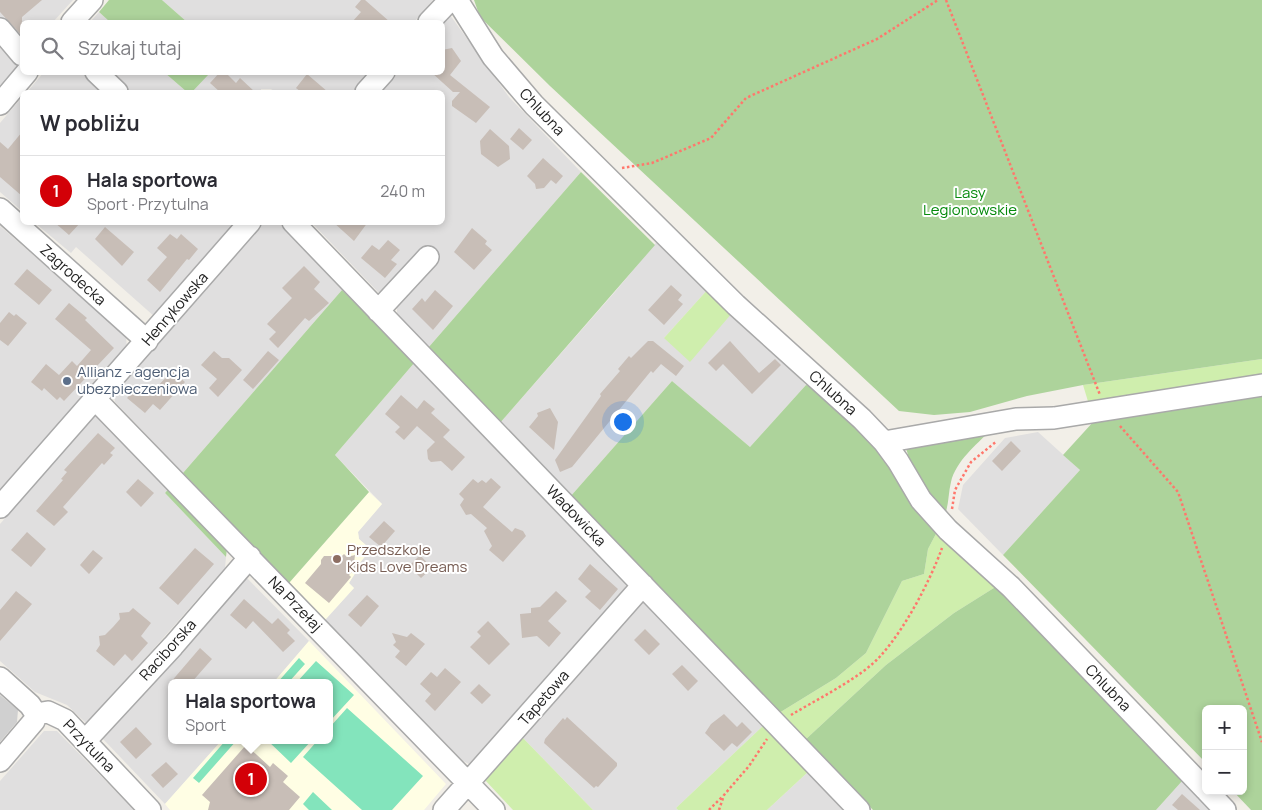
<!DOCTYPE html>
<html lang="pl">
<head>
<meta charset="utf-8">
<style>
  body { margin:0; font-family:Manrope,sans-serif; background:#f7f7f7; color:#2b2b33 }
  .controls { position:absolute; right:15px; bottom:15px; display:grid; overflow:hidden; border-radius:8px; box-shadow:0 2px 8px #0003 }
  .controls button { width:45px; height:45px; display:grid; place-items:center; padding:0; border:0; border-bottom:1px solid #e1e1e2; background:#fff; color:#2b2b33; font:25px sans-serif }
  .you { position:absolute; left:622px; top:421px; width:18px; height:18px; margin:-12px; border:4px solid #fff; border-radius:50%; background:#1a73e8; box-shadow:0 0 0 8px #1a73e833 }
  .badge { display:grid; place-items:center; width:32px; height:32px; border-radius:50%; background:#d30007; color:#fff; font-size:16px; font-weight:700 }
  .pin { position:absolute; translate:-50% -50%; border:2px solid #fff; box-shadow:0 1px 5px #0006 }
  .popup { position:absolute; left:168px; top:679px; width:165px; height:65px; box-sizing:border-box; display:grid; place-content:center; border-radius:8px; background:#fff; filter:drop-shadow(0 1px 4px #0005); font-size:16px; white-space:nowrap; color:#7c7c81 }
  .popup b { font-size:19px; color:#2b2b33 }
  .popup::after { content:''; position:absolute; left:50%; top:100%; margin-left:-10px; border:10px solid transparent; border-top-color:#fff }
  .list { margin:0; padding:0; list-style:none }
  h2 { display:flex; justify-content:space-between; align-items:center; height:65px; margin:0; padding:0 20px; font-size:21px }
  h2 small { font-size:16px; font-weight:400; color:#7c7c81 }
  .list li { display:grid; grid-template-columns:32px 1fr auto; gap:15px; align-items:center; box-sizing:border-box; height:70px; padding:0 20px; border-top:1px solid #e1e1e2 }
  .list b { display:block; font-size:19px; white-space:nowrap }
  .list p { margin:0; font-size:16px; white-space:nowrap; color:#7c7c81 }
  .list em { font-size:16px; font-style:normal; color:#7c7c81 }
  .icon { flex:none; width:28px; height:28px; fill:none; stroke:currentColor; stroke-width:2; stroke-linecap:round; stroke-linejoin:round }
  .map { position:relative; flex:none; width:1262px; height:810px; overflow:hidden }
  .search { position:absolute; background:#fff; box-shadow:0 2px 8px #0003; left:20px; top:20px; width:425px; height:55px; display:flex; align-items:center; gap:12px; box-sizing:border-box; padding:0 18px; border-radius:8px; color:#7c7c81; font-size:19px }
  .panel { position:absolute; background:#fff; box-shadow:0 2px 8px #0003; left:20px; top:90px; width:425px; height:135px; border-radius:8px }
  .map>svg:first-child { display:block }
</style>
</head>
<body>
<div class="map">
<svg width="1262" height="810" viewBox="0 0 1262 810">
  <rect width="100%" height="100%" fill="#f2efe8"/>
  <path fill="#e0dfdf" d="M 0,0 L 73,0 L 53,22 L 22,22 L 22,48 L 0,22 Z
    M 162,0 L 433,0 L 414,22 L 187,22 Z
    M 99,12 L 110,22 L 90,22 Z
    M 450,15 L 509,97 L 581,172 L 428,348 L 397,313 L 397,303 L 436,262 L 436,248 L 420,248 L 419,255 L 386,293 L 378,292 L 312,223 L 442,222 L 442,92 L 380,92 L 397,73 L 442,72 L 442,22 Z
    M 0,39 L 22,65 L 0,90 Z
    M 44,72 L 165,73 L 187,92 L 27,92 Z
    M 210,73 L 370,73 L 353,92 L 275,92 L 271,89 L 261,89 L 261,92 L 192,92 Z
    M 22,97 L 22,211 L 0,192 L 0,123 Z
    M 35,223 L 239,223 L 155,317 L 76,247 L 71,253 Z
    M 263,223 L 279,223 L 342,290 L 183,473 L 115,402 L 114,394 Z
    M 0,226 L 126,336 L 127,350 L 0,491 Z
    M 660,238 L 709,288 L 664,338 L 733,312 L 806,385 L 750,447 L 672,381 L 570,497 L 499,424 L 614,293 Z
    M 415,362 L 630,587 L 469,764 L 463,761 L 325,620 L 354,588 L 349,583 L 368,547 L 359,539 L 358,532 L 382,504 L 335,455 Z
    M 98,412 L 171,486 L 165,493 L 226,557 L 225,568 L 87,724 L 67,705 L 35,692 L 0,661 L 0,524 Z
    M 1038,432 L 1080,470 L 1003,555 L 958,509 L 963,485 L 1005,438 Z
    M 245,576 L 309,641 L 273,683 L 172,683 L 172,740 L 222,740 L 165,804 L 103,739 Z
    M 644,601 L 765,724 L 676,808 L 678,810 L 593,810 L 522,737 Z
    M 44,731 L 57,731 L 134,810 L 0,810 L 0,781 Z
    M 809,771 L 846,810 L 767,810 Z
    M 1183,780 L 1211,810 L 1156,810 Z"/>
  <path fill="#fffee4" d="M 369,492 L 382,504 L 358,532 L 359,539 L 368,547 L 368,553 L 359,564 L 360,566 L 349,583 L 354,588 L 325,620 L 289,583 Z
    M 309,641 L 446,784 L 424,810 L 170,810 L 165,804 L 222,740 L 330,740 L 330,683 L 273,683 Z"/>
  <path fill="#d0d0d0" d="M 0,695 L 18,710 L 17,722 L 0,742 Z"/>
  <path fill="#cfeead" d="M 709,288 L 733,312 L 690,362 L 664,338 Z
    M 1262,359 L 1262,392 L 1094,421 L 1083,385 Z
    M 938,530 L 997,586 L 954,613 L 886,665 L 805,740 L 779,713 L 836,678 L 866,653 L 902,581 L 924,574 L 928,549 Z
    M 765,724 L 809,771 L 767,810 L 678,810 L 676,808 Z
    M 522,737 L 593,810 L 513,810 L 485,780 Z"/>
  <path fill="#add39b" d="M 109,0 L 162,0 L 187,22 L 110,22 L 99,12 Z
    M 474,0 L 1262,0 L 1262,359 L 1083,385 L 1027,396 L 970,412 L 934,415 L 899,411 L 550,86 L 480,17 Z
    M 165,73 L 210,73 L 192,92 L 187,92 Z
    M 581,172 L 655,245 L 499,424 L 428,348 Z
    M 342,290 L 415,362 L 335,455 L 369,492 L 289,583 L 183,473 Z
    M 672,381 L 750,447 L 806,385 L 817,388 L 881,449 L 938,530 L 928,549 L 924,574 L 902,581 L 866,653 L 836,678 L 779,713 L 645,572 L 570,497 Z
    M 1262,392 L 1262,810 L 1251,810 L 1233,791 L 1243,791 L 1243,709 L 1206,709 L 1206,763 L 1003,555 L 1080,470 L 1063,455 L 1094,421 Z
    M 990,431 C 976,445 956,461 951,482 C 948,494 949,506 944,517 L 912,468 L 905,445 Z
    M 171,486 L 227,548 L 226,557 L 165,493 Z
    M 997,586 L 1183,780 L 1156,810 L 873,810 L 805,740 L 886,665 L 954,613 Z"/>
  <path fill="#83e4bc" d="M 299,658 L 305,664 L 288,683 L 277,683 Z
    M 316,661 L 354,695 L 330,721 L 330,683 L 296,683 Z
    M 347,708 L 423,776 L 392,810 L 362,810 L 303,757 L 318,740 L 330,740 L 330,727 Z
    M 226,740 L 237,740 L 199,783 L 193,778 Z
    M 267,740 L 312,740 L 291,763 Z
    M 313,792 L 332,810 L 309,810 L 303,804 Z"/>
  <path fill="#c8beb7" d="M 0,0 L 42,0 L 22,17 L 22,36 L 0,12 Z
    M 361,0 L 365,0 L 390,22 L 352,22 L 361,12 L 355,7 Z
    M 452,48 L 461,61 L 450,75 L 490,107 L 476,123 L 452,106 L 452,101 L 460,92 L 453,92 L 431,72 L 442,72 L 442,50 Z
    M 220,72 L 225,72 L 236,83 L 240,78 L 255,92 L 220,92 L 210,83 Z
    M 307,74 L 328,92 L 301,92 L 296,88 Z
    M 519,128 L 532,140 L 523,150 L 510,139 Z
    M 490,129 L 509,146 L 510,159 L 498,167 L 481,154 L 480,141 Z
    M 22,132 L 22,196 L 0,177 L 0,142 L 8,149 Z
    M 543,158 L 563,176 L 556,184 L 551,180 L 544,188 L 536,189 L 535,184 L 527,176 Z
    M 54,222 L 81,222 L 69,235 Z
    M 333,222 L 368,222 L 354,241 Z
    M 105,227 L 134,252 L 122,266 L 95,239 Z
    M 472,228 L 487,241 L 485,244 L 492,250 L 474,270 L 454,252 Z
    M 170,234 L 177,239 L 181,234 L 198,249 L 189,260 L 187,259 L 160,292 L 147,280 L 167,257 L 157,248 Z
    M 388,240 L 400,250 L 391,260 L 397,264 L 385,278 L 361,258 L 372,245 L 379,250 Z
    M 304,266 L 320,282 L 314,289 L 329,303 L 309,321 L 305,318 L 278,348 L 269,339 L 276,332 L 267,324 L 292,298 L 282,288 Z
    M 27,269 L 52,290 L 39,305 L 14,284 Z
    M 671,285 L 682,295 L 678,300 L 683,304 L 664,325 L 648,310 Z
    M 435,290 L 453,306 L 433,330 L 412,309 L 422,298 L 425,302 Z
    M 69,303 L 87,318 L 85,320 L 114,348 L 64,401 L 60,397 L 57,400 L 44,388 L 42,391 L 31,382 L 46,364 L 59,375 L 72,361 L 77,366 L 91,350 L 55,319 Z
    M 9,312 L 14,316 L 16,314 L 27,323 L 8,346 L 0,340 L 0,323 Z
    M 648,341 L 653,341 L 684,366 L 676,376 L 661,364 L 653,373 L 651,371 L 572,467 L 560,472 L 555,460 L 601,396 L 600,394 L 620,371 L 618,369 L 629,356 L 631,358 Z
    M 730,341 L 759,373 L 775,359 L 781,365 L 752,394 L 723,364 L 716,371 L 708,363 Z
    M 214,351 L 222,358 L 229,358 L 242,370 L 218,397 L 209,388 L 217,379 L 201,365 Z
    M 268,351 L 279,360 L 253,389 L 243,380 Z
    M 172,371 L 185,382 L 160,410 L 153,404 L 145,413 L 127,398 L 139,384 L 147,390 L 150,386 L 155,389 Z
    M 401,395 L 417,409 L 424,400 L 435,409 L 431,413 L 450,430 L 443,437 L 465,457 L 452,471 L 441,461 L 431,462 L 428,459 L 427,450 L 435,442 L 417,426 L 404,440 L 395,432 L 400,427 L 385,414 Z
    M 550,408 L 558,422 L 554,450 L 529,427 L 538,416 L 537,413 Z
    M 98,433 L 115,448 L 110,453 L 113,455 L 104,465 L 102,463 L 63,507 L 68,512 L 54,526 L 36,511 L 63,480 L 61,479 L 67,472 L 64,470 Z
    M 1011,441 L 1021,451 L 1002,471 L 992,461 Z
    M 491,478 L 501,487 L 483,507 L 512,532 L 515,528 L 523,531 L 526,536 L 503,562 L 489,550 L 492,546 L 484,531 L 487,528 L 471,514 L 466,515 L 460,505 L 464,499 L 459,494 L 473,479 L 478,483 L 482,480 L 486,483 Z
    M 138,479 L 154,493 L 141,507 L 126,492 Z
    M 384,521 L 395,531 L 381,547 L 369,537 Z
    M 27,532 L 46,549 L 31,567 L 11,550 Z
    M 195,548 L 214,564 L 178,605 L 159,588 Z
    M 93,550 L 103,558 L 89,574 L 80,565 Z
    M 336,553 L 341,557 L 344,554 L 347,557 L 355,555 L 354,563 L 357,566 L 349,575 L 351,577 L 346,583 L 329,603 L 305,583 L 321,564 L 321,560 L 324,556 L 334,556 Z
    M 420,555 L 432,568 L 421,578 L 409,566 Z
    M 590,564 L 618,589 L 600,610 L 585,597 L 591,591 L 578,579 Z
    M 16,591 L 32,604 L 0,641 L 0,610 Z
    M 556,591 L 567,601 L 548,621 L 561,633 L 549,647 L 537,636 L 522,638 L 520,614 L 531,613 L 531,608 L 540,607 Z
    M 367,595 L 379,606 L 361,627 L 348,615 Z
    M 244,599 L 272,624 L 278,618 L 290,630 L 287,633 L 295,641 L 283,652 L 253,621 L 246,629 L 230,615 Z
    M 133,608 L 151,623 L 141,636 L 148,643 L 132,661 L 125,654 L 114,666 L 96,651 L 100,645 L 99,636 L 105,635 L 113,627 L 120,619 L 119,613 L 129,612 Z
    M 488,621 L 510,644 L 489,665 L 470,647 L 481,636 L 477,632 Z
    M 645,629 L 660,644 L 649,655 L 634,640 Z
    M 392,633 L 407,637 L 411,633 L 425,644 L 406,666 L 395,657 L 400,651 L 393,645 L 396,642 Z
    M 200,648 L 212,659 L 191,683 L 170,683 Z
    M 682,665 L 698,681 L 688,691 L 672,674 Z
    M 445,668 L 461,682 L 435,711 L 425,701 L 431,694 L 420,684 L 431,672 L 437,677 Z
    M 479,684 L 491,695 L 482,704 L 470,693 Z
    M 724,714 L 737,727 L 742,722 L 752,732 L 737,747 L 732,743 L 724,751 L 705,733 L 711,724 Z
    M 567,717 L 617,763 L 617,766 L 598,787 L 596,786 L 594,788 L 544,743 L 545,739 L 563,718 L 565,720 Z
    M 136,727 L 152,744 L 136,759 L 120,742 Z
    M 246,745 L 270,767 L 273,763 L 288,776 L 283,782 L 300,797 L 289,810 L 208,810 L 210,802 L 202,795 Z
    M 166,762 L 178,774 L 163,788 L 151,775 Z
    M 1182,794 L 1200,810 L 1178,810 L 1172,805 Z"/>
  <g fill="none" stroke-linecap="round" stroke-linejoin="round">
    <defs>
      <path id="minor" d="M 457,0 L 493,57 L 534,105 L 736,305 L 862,419 L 884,442 L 898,461 L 921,500 L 948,530 L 1011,587 L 1206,790
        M 72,22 L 92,0
        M 429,22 L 450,0
        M 0,29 L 22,55
        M 96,72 L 117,92
        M 366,92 L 384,72
        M 0,104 L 27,72
        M 0,209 L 147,341
        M 293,222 L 859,810
        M 378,311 L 428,257
        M 96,400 L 494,810
        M 884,442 L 1016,419 L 1054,418 L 1262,385
        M 0,507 L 250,222
        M 0,678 L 30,705 L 36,714
        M 36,714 L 48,712 L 65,720 L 150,810
        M 85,741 L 173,646 L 250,557
        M 0,761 L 34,721 L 36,714
        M 1207,791 L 1225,810
        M 444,810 L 643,585"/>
    </defs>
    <use href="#minor" stroke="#a9a9a9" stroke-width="24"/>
    <path stroke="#ff776c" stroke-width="2.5" stroke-dasharray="2.5 2.5" stroke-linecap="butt" d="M 946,0 L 1100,395
      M 622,168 L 652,163 L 711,138 L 746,98 L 877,39 L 938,0
      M 1120,426 L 1178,492 L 1262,742
      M 952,509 L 955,490 L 971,462 L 997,441
      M 791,715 C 816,700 848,684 870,666 C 898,643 930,582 942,548
      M 709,810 L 723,796
      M 719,810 L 724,795 L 749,766 L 767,739"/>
    <use href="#minor" stroke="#fff" stroke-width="21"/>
  </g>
  <circle fill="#5c6f8a" stroke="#fff" stroke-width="2" cx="67" cy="381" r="5"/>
  <circle fill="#8d6e63" stroke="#fff" stroke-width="2" cx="337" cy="559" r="5"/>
  <g text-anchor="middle" stroke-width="4" stroke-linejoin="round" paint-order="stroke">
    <g font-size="15" fill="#222" stroke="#fff">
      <text transform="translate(542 112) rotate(47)" y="5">Chlubna</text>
      <text transform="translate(73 275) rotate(42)" y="5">Zagrodecka</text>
      <text transform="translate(175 309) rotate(-49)" y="5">Henrykowska</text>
      <text transform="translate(833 393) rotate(42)" y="5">Chlubna</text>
      <text transform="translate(576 516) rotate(46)" y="5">Wadowicka</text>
      <text transform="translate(295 604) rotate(46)" y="5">Na Przełaj</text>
      <text transform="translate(168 650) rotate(-48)" y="5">Raciborska</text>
      <text transform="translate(1108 688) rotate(46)" y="5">Chlubna</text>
      <text transform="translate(544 698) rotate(-49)" y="5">Tapetowa</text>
      <text transform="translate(89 746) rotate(46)" y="5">Przytulna</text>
    </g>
    <g font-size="15" fill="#068a0d" stroke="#fff">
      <text x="970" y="198">Lasy<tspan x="970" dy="17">Legionowskie</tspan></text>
    </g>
    <g font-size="15" fill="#4e5e75" stroke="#fff" text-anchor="start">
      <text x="77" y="377">Allianz - agencja<tspan x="77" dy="17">ubezpieczeniowa</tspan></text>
    </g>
    <g font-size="15" fill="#785e54" stroke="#fff" text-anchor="start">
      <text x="347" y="555">Przedszkole<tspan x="347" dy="17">Kids Love Dreams</tspan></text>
    </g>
  </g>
</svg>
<div class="controls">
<button>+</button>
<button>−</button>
</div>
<div class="you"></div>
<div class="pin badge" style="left:251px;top:779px">1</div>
<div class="popup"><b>Hala sportowa</b>Sport</div>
<div class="search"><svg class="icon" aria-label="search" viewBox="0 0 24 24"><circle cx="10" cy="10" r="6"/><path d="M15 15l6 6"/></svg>Szukaj tutaj</div>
<section class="panel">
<h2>W pobliżu<small></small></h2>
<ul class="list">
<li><span class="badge">1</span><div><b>Hala sportowa</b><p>Sport · Przytulna</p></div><em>240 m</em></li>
</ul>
</section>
</div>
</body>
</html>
